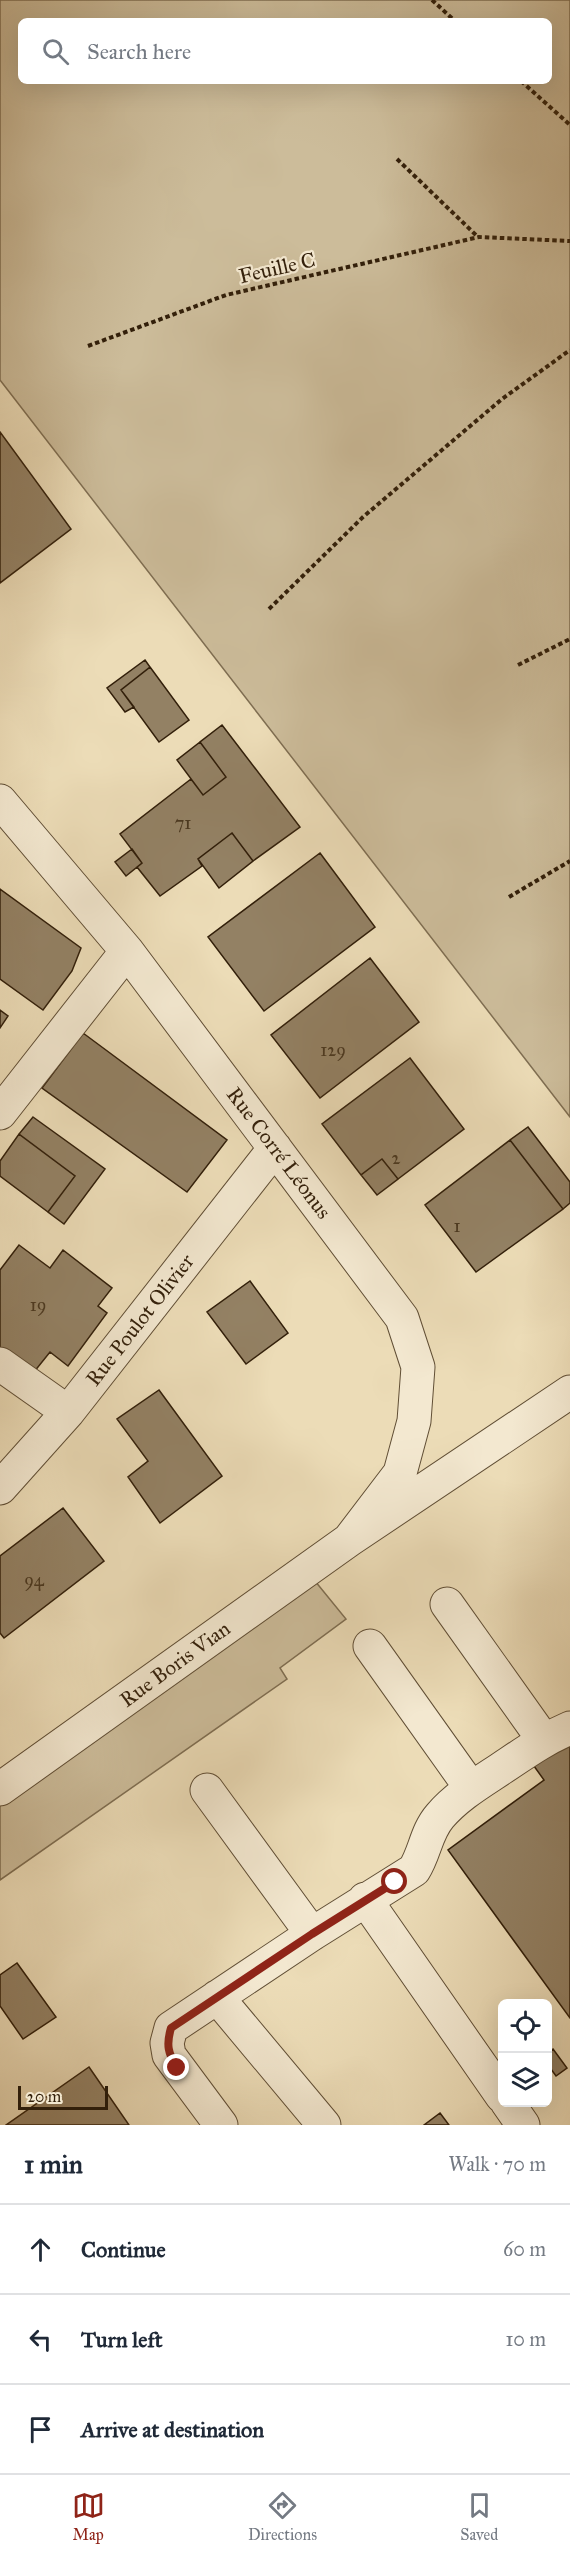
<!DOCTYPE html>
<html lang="en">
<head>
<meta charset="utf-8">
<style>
  body { margin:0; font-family:"IM FELL Great Primer",serif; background:#f6f6f7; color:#1f2937 }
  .controls { position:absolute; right:18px; bottom:18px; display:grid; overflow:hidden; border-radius:9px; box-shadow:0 6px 24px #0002 }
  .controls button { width:54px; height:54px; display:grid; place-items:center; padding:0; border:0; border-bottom:2px solid #e0e1e3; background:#fff; color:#1f2937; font:30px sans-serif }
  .scale { position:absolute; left:18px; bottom:15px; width:90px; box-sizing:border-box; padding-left:6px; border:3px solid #321f0a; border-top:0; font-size:16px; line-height:21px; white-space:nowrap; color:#321f0a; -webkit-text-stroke:4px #f3e8d0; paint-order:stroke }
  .stop { position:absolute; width:18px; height:18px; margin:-14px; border:4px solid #8f2418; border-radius:50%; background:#fff }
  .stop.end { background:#8f2418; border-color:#fff; box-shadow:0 2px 6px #0008 }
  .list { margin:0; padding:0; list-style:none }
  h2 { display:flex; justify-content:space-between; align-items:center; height:78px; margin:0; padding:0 24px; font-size:26px }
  h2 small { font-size:20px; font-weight:400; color:#747a83 }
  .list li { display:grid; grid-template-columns:39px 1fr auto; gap:18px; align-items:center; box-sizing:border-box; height:90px; padding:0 24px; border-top:2px solid #e0e1e3 }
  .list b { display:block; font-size:22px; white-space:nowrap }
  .list em { font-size:20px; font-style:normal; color:#747a83 }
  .icon { flex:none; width:33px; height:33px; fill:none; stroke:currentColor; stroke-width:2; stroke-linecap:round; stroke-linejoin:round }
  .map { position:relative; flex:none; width:570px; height:2125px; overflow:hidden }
  .search { position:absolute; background:#fff; box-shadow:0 6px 24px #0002; left:18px; right:18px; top:18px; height:66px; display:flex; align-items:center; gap:15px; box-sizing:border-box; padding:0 21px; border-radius:9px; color:#747a83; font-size:22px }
  .sheet { height:348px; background:#fff }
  nav { display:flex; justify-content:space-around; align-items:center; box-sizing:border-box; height:84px; border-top:2px solid #e0e1e3; background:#fff; font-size:16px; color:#747a83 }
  nav a { display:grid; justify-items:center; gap:3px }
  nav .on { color:#8f2418 }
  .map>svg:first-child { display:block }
</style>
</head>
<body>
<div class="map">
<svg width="570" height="2125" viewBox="0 0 570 2125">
  <rect width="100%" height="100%" fill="#ecdcb7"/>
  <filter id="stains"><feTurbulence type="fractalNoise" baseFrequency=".00333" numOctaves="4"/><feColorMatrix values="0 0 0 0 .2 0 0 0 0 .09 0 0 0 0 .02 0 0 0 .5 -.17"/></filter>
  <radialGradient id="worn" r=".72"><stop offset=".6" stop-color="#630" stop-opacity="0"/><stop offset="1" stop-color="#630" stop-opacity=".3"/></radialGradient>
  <path fill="#ccbc9a" stroke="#7f6e52" stroke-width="1.5" fill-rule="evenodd" d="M 0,0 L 570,0 L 570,1117 L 0,380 ZM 21,21 L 549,21 L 549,81 L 21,81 Z
    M 315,1581 L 346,1619 L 280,1668 L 287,1679 L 0,1880 L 0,1806 Z"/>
  <path fill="#938164" stroke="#321f0a" stroke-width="1.5" d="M 0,432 L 71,529 L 0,583 Z
    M 145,660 L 150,667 L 121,690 L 134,707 L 125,712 L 107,688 Z
    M 150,667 L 189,720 L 159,742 L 121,690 Z
    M 222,725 L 300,827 L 253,861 L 232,833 L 198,859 L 202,866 L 160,896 L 137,867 L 142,863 L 120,834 L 191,779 L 203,795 L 226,777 L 200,742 Z
    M 200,742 L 226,777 L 203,795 L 177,760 Z
    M 232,833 L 253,861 L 219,888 L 198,859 Z
    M 132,849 L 142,863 L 126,876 L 115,862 Z
    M 320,853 L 375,927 L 264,1011 L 208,937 Z
    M 0,889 L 81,948 L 72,971 L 43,1010 L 0,979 Z
    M 370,958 L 419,1022 L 320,1098 L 271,1035 Z
    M 0,1010 L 8,1016 L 0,1028 Z
    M 83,1033 L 227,1140 L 187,1192 L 42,1088 Z
    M 410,1058 L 464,1129 L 398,1179 L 382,1159 L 361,1175 L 322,1124 Z
    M 33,1117 L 105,1169 L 64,1224 L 48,1212 L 75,1176 L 19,1134 Z
    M 528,1127 L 570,1182 L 570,1203 L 563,1209 L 510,1140 Z
    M 19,1134 L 75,1176 L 48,1212 L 0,1176 L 0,1161 Z
    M 510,1140 L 563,1209 L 476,1272 L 425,1205 Z
    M 382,1159 L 398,1179 L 377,1195 L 361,1175 Z
    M 19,1245 L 50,1268 L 63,1250 L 112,1288 L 98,1306 L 107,1313 L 68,1366 L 50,1352 L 34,1372 L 0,1347 L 0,1270 Z
    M 250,1281 L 288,1333 L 246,1364 L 207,1312 Z
    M 159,1390 L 222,1476 L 160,1523 L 128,1477 L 148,1461 L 117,1419 Z
    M 63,1508 L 104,1561 L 4,1638 L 0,1633 L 0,1556 Z
    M 570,1733 L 570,2018 L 448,1850 L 544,1780 L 531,1762 Z
    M 17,1963 L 56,2017 L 23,2039 L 0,2006 L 0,1975 Z
    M 553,2049 L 567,2068 L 556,2076 L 548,2065 L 548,2053 Z
    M 89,2067 L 129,2125 L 6,2125 Z
    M 440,2113 L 449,2125 L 424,2125 Z"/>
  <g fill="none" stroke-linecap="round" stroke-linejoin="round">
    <defs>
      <path id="minor" d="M 0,801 L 127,951 L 402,1318 L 418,1367 L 414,1421 L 400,1473 L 349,1540
        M 0,1113 L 127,951
        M 0,1364 L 68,1412
        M 0,1488 L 68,1412 L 275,1148
        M 447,1604 L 543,1739
        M 370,1646 L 471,1788
        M 0,1789 L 349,1540 L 570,1392
        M 207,1790 L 312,1934
        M 365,1899 L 502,2096
        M 217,1997 L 324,2125
        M 507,2102 L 523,2125
        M 221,2125 L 169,2055 L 167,2043 L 171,2028 L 312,1934 L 414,1870 C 425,1853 426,1832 440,1816 C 457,1796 481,1782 502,1768 C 526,1752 544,1739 570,1728"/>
    </defs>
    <use href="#minor" stroke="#604e35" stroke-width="35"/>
    <path stroke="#321f0a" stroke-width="4" stroke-dasharray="4.5 3" stroke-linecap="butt" d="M 432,0 L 455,21
      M 521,81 L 570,125
      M 397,159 L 478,237
      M 88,346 L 226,295 L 479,237 L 570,241
      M 269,609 L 363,517 L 502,399 L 570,350
      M 518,665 L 570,639
      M 509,897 L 570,861"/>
    <use href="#minor" stroke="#f3e8d0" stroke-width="33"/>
  </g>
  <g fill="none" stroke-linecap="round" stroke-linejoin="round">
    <path stroke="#8f2418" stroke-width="8" d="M 177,2068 C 168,2053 166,2045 171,2028 L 312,1934 L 395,1882"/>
  </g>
  <g text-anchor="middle" stroke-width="4.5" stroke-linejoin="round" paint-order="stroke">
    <g font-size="18" fill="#4a3820">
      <text x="183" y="829">71</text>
      <text x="333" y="1056">129</text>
      <text x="396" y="1164">2</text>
      <text x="457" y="1232">1</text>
      <text x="38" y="1311">19</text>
      <text x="34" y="1586">94</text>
    </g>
    <g font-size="21" fill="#321f0a" stroke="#f3e8d0">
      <text transform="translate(277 268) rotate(-13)" y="7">Feuille C</text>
      <text transform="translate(279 1153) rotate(53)" y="7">Rue Corré Léonus</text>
      <text transform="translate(140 1320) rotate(-52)" y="7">Rue Poulot Olivier</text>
      <text transform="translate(175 1664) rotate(-36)" y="7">Rue Boris Vian</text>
    </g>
  </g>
  <rect width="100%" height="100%" filter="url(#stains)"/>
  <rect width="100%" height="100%" fill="url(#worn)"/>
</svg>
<div class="controls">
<button><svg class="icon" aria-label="locate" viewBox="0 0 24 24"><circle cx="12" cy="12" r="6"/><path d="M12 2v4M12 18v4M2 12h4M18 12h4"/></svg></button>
<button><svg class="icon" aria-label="layers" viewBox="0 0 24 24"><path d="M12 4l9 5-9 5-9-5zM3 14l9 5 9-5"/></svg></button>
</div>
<div class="scale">20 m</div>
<div class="stop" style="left:395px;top:1882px"></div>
<div class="stop end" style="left:177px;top:2068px"></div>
<div class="search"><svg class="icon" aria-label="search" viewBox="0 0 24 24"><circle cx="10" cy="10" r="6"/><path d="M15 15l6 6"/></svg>Search here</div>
</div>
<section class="sheet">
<h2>1 min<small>Walk · 70 m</small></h2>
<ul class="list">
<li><svg class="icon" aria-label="ahead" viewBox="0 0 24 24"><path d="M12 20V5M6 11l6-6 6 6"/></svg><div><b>Continue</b></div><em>60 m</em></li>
<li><svg class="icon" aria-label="left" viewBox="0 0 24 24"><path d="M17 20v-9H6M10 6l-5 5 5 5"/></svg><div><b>Turn left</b></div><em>10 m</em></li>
<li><svg class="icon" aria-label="arrive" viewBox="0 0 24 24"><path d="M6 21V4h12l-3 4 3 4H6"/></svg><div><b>Arrive at destination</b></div></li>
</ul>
</section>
<nav>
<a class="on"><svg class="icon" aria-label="map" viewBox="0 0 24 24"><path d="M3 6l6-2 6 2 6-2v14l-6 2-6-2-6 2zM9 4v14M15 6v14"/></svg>Map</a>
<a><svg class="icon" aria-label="directions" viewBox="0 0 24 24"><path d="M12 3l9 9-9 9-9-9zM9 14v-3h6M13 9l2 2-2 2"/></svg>Directions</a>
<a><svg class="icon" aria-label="saved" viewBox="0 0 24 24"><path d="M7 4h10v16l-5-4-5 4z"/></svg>Saved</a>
</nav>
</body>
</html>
